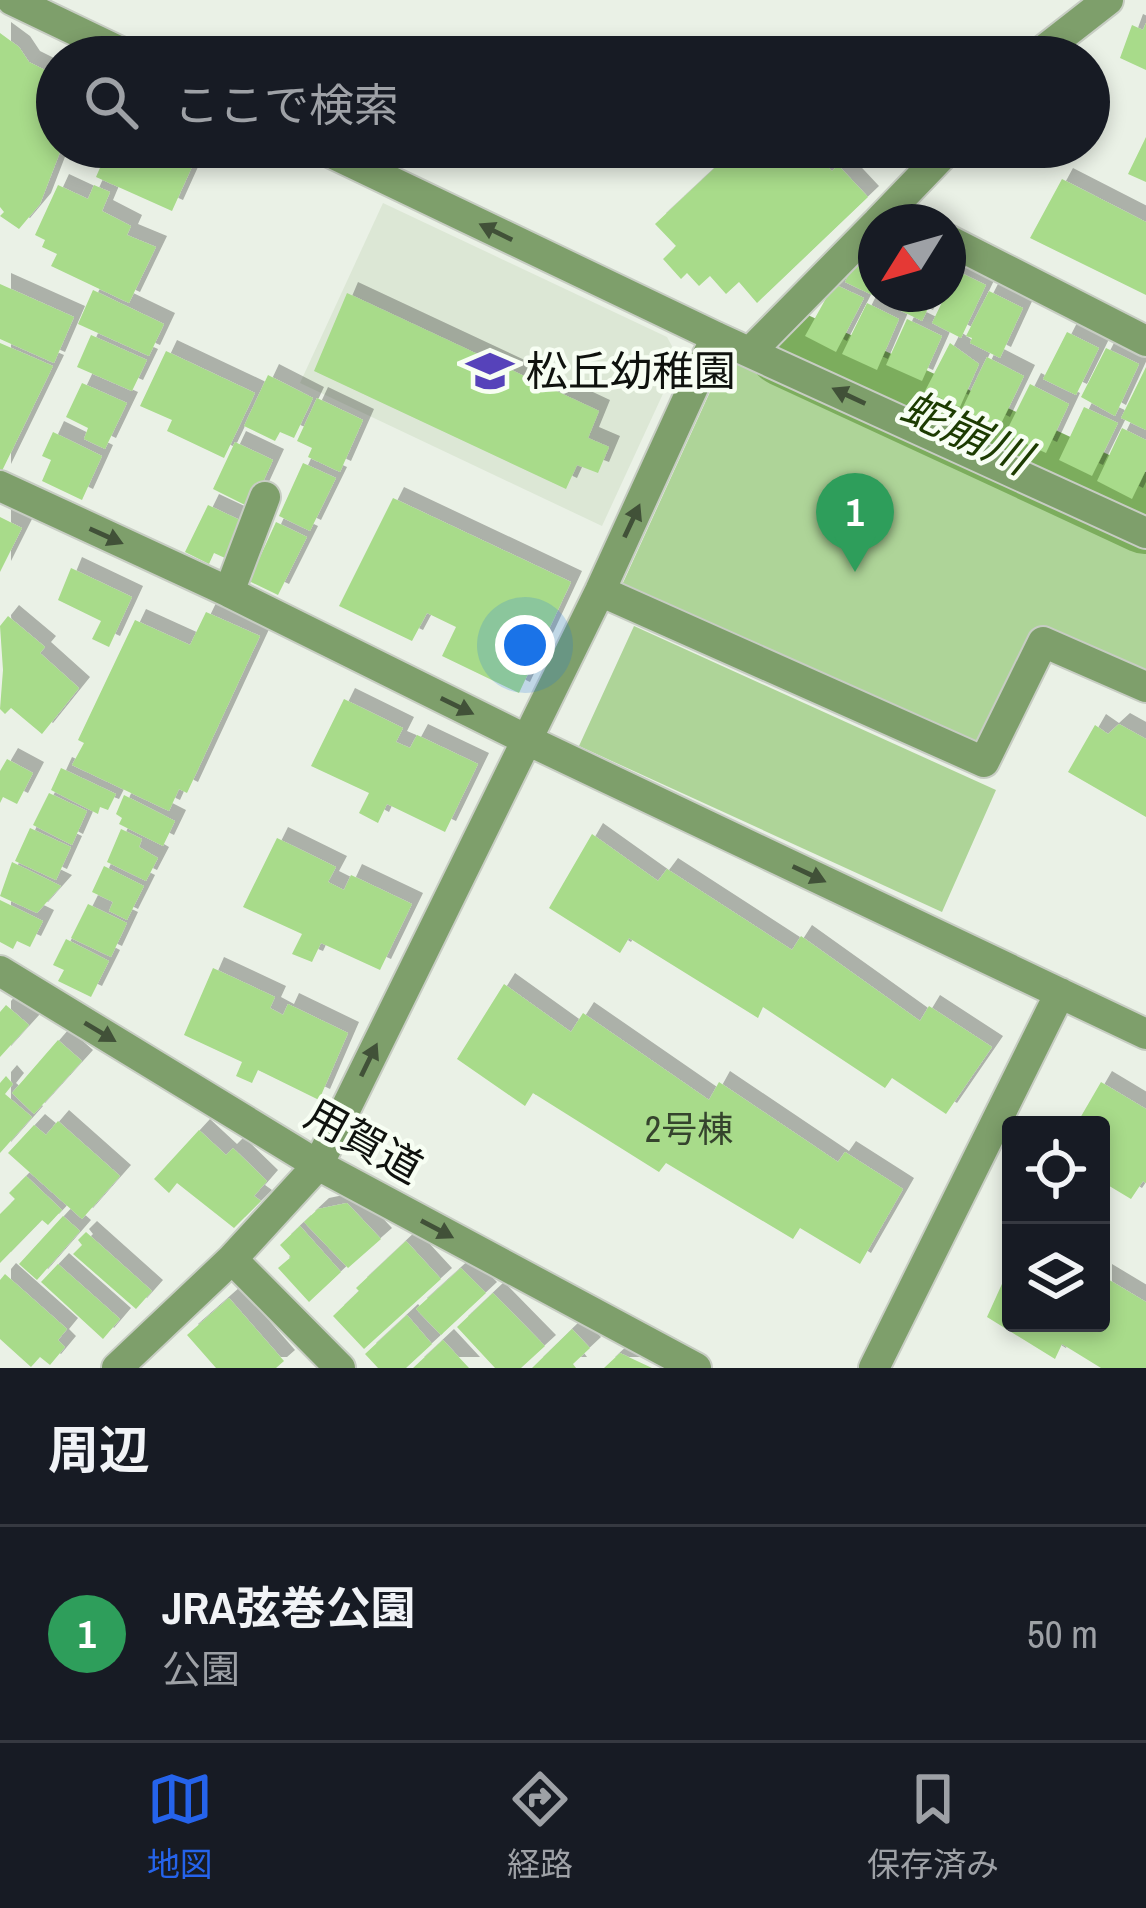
<!DOCTYPE html>
<html lang="ja">
<head>
<meta charset="utf-8">
<style>
  body { margin:0; font-family:"Archivo Narrow","Noto Sans JP",sans-serif; background:#20242c; color:#f1f3f6 }
  .controls { position:absolute; right:36px; bottom:36px; display:grid; overflow:hidden; border-radius:12px; box-shadow:0 6px 18px #0003 }
  .controls button { width:108px; height:108px; display:grid; place-items:center; padding:0; border:0; border-bottom:3px solid #363941; background:#171b24; color:#f1f3f6; font:60px sans-serif }
  .compass { position:absolute; left:858px; top:204px; width:108px; height:108px; border-radius:50%; background:#171b24; box-shadow:0 6px 18px #0003; rotate:233deg }
  .you { position:absolute; left:525px; top:645px; width:42px; height:42px; margin:-30px; border:9px solid #fff; border-radius:50%; background:#1a73e8; box-shadow:0 0 0 18px #1a73e833 }
  .badge { display:grid; place-items:center; width:78px; height:78px; border-radius:50%; background:#2563eb; color:#fff; font-size:39px; font-weight:700 }
  .pin { position:absolute; translate:-50% -99px; filter:drop-shadow(0 3px 6px #0008) }
  .pin::after { content:''; position:absolute; top:63px; width:42px; height:36px; background:inherit; clip-path:polygon(0 0,100% 0,50% 100%) }
  .list { margin:0; padding:0; list-style:none }
  h2 { display:flex; justify-content:space-between; align-items:center; height:156px; margin:0; padding:0 48px; font-size:51px }
  h2 small { font-size:39px; font-weight:400; color:#9ea1a6 }
  .list li { display:grid; grid-template-columns:78px 1fr auto; gap:36px; align-items:center; box-sizing:border-box; height:216px; padding:0 48px; border-top:3px solid #363941 }
  .list b { display:block; font-size:45px; white-space:nowrap }
  .list p { margin:0; font-size:39px; white-space:nowrap; color:#9ea1a6 }
  .list em { font-size:39px; font-style:normal; color:#9ea1a6 }
  .icon { flex:none; width:66px; height:66px; fill:none; stroke:currentColor; stroke-width:2; stroke-linecap:round; stroke-linejoin:round }
  .map { position:relative; flex:none; width:1146px; height:1368px; overflow:hidden }
  .search { position:absolute; background:#171b24; box-shadow:0 6px 18px #0003; left:36px; right:36px; top:36px; height:132px; display:flex; align-items:center; gap:30px; box-sizing:border-box; padding:0 42px; border-radius:66px; color:#9ea1a6; font-size:45px }
  .sheet { height:372px; background:#171b24 }
  nav { display:flex; justify-content:space-around; align-items:center; box-sizing:border-box; height:168px; border-top:3px solid #363941; background:#171b24; font-size:33px; color:#9ea1a6 }
  nav a { display:grid; justify-items:center; gap:6px }
  nav .on { color:#2563eb }
  .map>svg:first-child { display:block }
</style>
</head>
<body>
<div class="map">
<svg width="1146" height="1368" viewBox="0 0 1146 1368">
  <defs>
    <filter id="shadow"><feDropShadow dx="11" dy="-11" stdDeviation="0" flood-color="#0004"/></filter>
  </defs>
  <rect width="100%" height="100%" fill="#eaf1e6"/>
  <path fill="#dce7d5" d="M 383,203 L 667,337 L 679,359 L 602,526 L 300,383 Z"/>
  <path fill="#aed498" d="M 725,359 L 1146,548 L 1146,673 L 1038,626 L 975,743 L 622,585 Z
    M 634,626 L 996,790 L 942,912 L 579,746 Z"/>
  <g fill="none" stroke-linecap="round" stroke-linejoin="round">
    <path stroke="#7cad5d" stroke-width="78" d="M 786,348 L 1146,515"/>
  </g>
  <path fill="#a8db8a" filter="url(#shadow)" d="M 1146,23 L 1146,70 L 1120,58 L 1132,25 L 1143,30 Z
    M 0,33 L 19,47 L 29,62 L 57,76 L 57,147 L 62,147 L 40,204 L 19,229 L 0,216 L 4,212 L 0,207 Z
    M 1146,137 L 1146,182 L 1128,174 Z
    M 109,147 L 176,147 L 196,158 L 172,211 L 96,177 Z
    M 737,147 L 809,147 L 832,171 L 838,165 L 868,197 L 757,303 L 739,282 L 726,294 L 710,276 L 699,286 L 687,273 L 681,279 L 663,259 L 676,246 L 655,224 Z
    M 1062,179 L 1146,222 L 1146,295 L 1030,238 Z
    M 58,185 L 88,199 L 94,185 L 110,192 L 102,211 L 131,226 L 127,235 L 156,247 L 129,303 L 51,266 L 57,254 L 42,247 L 45,240 L 35,235 Z
    M 876,245 L 876,294 L 891,294 L 887,302 L 845,282 L 852,268 Z
    M 957,271 L 986,285 L 961,338 L 932,323 Z
    M 0,284 L 74,317 L 54,363 L 0,339 Z
    M 834,284 L 864,298 L 836,352 L 805,336 Z
    M 93,290 L 164,324 L 149,356 L 78,324 Z
    M 989,291 L 1023,308 L 1000,358 L 970,343 L 972,338 L 966,336 Z
    M 347,293 L 599,411 L 588,438 L 609,447 L 598,473 L 577,465 L 566,489 L 314,371 Z
    M 895,294 L 935,294 L 922,321 L 889,305 Z
    M 867,303 L 899,319 L 877,370 L 842,354 Z
    M 907,319 L 942,336 L 922,381 L 886,365 Z
    M 1067,332 L 1099,348 L 1076,395 L 1043,379 Z
    M 91,335 L 147,360 L 132,391 L 77,367 Z
    M 0,343 L 53,366 L 0,475 Z
    M 950,343 L 979,364 L 960,407 L 925,391 Z
    M 1106,348 L 1139,364 L 1115,416 L 1081,397 Z
    M 166,351 L 255,393 L 224,458 L 167,431 L 172,420 L 140,406 Z
    M 987,357 L 1024,376 L 999,428 L 962,409 Z
    M 1146,367 L 1146,430 L 1121,418 Z
    M 268,375 L 313,398 L 294,438 L 280,432 L 275,441 L 244,426 Z
    M 82,383 L 127,403 L 105,449 L 84,439 L 88,428 L 66,417 Z
    M 1030,384 L 1069,404 L 1046,453 L 1005,434 Z
    M 317,398 L 363,420 L 340,472 L 308,457 L 312,448 L 297,441 Z
    M 1084,407 L 1118,423 L 1092,476 L 1059,460 Z
    M 1122,428 L 1146,440 L 1146,470 L 1132,499 L 1097,481 Z
    M 53,432 L 102,456 L 82,500 L 42,481 L 51,460 L 42,456 Z
    M 235,442 L 273,460 L 251,508 L 213,489 Z
    M 303,463 L 336,478 L 310,531 L 279,516 Z
    M 393,498 L 571,582 L 519,693 L 442,656 L 456,627 L 427,613 L 412,641 L 339,606 Z
    M 208,505 L 242,521 L 225,558 L 214,553 L 209,564 L 185,552 Z
    M 0,517 L 22,528 L 0,572 Z
    M 276,522 L 307,537 L 278,595 L 249,581 Z
    M 71,568 L 132,597 L 109,647 L 92,639 L 101,621 L 58,600 Z
    M 206,612 L 260,636 L 187,793 L 179,789 L 169,811 L 72,765 L 84,743 L 78,740 L 135,620 L 190,645 Z
    M 8,616 L 45,647 L 40,653 L 79,688 L 42,734 L 11,708 L 5,714 L 0,709 L 3,670 L 0,626 Z
    M 344,699 L 403,728 L 396,742 L 410,748 L 417,735 L 478,764 L 445,832 L 387,804 L 378,823 L 359,813 L 369,793 L 311,766 Z
    M 1119,724 L 1146,739 L 1146,817 L 1068,772 L 1095,725 L 1108,734 Z
    M 7,759 L 33,773 L 17,804 L 3,797 L 0,803 L 0,771 Z
    M 61,768 L 116,794 L 108,810 L 100,807 L 98,814 L 51,790 Z
    M 49,793 L 87,811 L 72,845 L 33,825 Z
    M 124,795 L 175,821 L 163,846 L 119,824 L 122,818 L 116,814 Z
    M 30,828 L 71,847 L 56,880 L 15,861 Z
    M 121,829 L 142,839 L 139,847 L 158,858 L 146,881 L 107,862 Z
    M 592,834 L 658,881 L 667,869 L 792,950 L 801,936 L 920,1021 L 929,1006 L 992,1047 L 946,1114 L 892,1078 L 885,1088 L 763,1007 L 758,1018 L 629,938 L 620,953 L 549,908 Z
    M 277,838 L 336,867 L 328,882 L 344,890 L 351,875 L 412,904 L 380,970 L 321,943 L 312,962 L 292,954 L 302,934 L 243,907 Z
    M 12,862 L 61,886 L 37,913 L 0,896 Z
    M 104,866 L 144,886 L 127,920 L 109,911 L 113,902 L 92,892 Z
    M 0,900 L 43,921 L 30,947 L 17,941 L 13,949 L 0,942 Z
    M 88,904 L 127,923 L 111,957 L 71,938 Z
    M 66,939 L 109,961 L 91,997 L 58,981 L 64,970 L 53,965 Z
    M 213,968 L 275,997 L 270,1008 L 283,1015 L 288,1004 L 348,1033 L 319,1100 L 258,1070 L 252,1083 L 236,1076 L 242,1062 L 184,1035 Z
    M 504,984 L 571,1032 L 583,1013 L 709,1100 L 719,1082 L 838,1162 L 845,1152 L 903,1189 L 860,1264 L 800,1228 L 793,1239 L 666,1163 L 659,1172 L 533,1093 L 525,1106 L 457,1059 Z
    M 6,1005 L 29,1025 L 0,1057 L 0,1012 Z
    M 58,1040 L 82,1061 L 34,1114 L 12,1093 Z
    M 6,1076 L 13,1084 L 5,1094 L 32,1117 L 0,1153 L 0,1083 Z
    M 1101,1082 L 1146,1109 L 1146,1183 L 1143,1181 L 1131,1199 L 1101,1181 L 1101,1125 L 1076,1125 Z
    M 58,1121 L 120,1176 L 82,1219 L 8,1153 L 34,1125 L 46,1135 Z
    M 199,1130 L 226,1155 L 233,1148 L 267,1181 L 254,1196 L 261,1201 L 234,1228 L 177,1183 L 169,1193 L 154,1179 Z
    M 26,1176 L 62,1210 L 48,1225 L 42,1220 L 0,1263 L 0,1214 L 15,1199 L 9,1193 Z
    M 347,1203 L 381,1239 L 348,1268 L 304,1222 L 318,1209 Z
    M 63,1216 L 80,1231 L 37,1280 L 19,1264 Z
    M 300,1226 L 341,1272 L 309,1302 L 278,1268 L 291,1257 L 280,1245 Z
    M 86,1232 L 152,1291 L 136,1309 L 73,1254 L 82,1245 L 78,1240 Z
    M 406,1241 L 441,1279 L 364,1349 L 333,1316 L 359,1291 L 356,1288 Z
    M 58,1264 L 120,1319 L 103,1339 L 41,1282 Z
    M 1011,1264 L 1011,1323 L 1101,1323 L 1101,1275 L 1146,1302 L 1146,1368 L 1101,1368 L 1062,1344 L 1055,1359 L 987,1317 Z
    M 461,1268 L 486,1293 L 441,1335 L 416,1309 Z
    M 5,1274 L 67,1329 L 58,1340 L 65,1347 L 50,1365 L 40,1357 L 31,1367 L 0,1339 L 0,1280 Z
    M 493,1293 L 545,1346 L 521,1368 L 495,1368 L 457,1327 Z
    M 229,1298 L 284,1361 L 276,1368 L 216,1368 L 187,1335 Z
    M 407,1315 L 432,1344 L 406,1368 L 378,1368 L 365,1354 Z
    M 572,1329 L 590,1348 L 573,1364 L 576,1368 L 532,1368 Z
    M 443,1340 L 469,1368 L 413,1368 Z
    M 620,1353 L 652,1368 L 604,1368 Z"/>
  <g fill="none" stroke-linecap="round" stroke-linejoin="round">
    <defs>
      <path id="minor" d="M 12,0 L 131,57
        M 1035,57 L 1108,0
        M 319,147 L 716,337 L 1146,533
        M 878,222 L 950,147
        M 948,240 L 1146,341
        M 751,351 L 876,224
        M 0,486 L 229,592 L 525,739 L 1146,1034
        M 600,591 L 984,762 L 1043,642 L 1146,687
        M 229,592 L 265,497
        M 0,971 L 318,1165 L 696,1368
        M 232,1259 L 340,1368
        M 117,1368 L 232,1259 L 318,1165 L 600,591 L 716,337
        M 874,1368 L 1060,993"/>
    </defs>
    <use href="#minor" stroke="#c7cdc3" stroke-width="34"/>
    <use href="#minor" stroke="#7e9f6b" stroke-width="30"/>
  </g>
  <defs><path id="oneway-solid" d="M-6-.8H1V-3.2L6.5 0L1 3.2V.8H-6Z" transform="scale(3)"/></defs>
  <g fill="#415138">
    <use href="#oneway-solid" transform="translate(496 232) rotate(-154)"/>
    <use href="#oneway-solid" transform="translate(849 396) rotate(-155)"/>
    <use href="#oneway-solid" transform="translate(632 521) rotate(-65)"/>
    <use href="#oneway-solid" transform="translate(106 536) rotate(24)"/>
    <use href="#oneway-solid" transform="translate(457 706) rotate(26)"/>
    <use href="#oneway-solid" transform="translate(809 874) rotate(25)"/>
    <use href="#oneway-solid" transform="translate(100 1032) rotate(31)"/>
    <use href="#oneway-solid" transform="translate(369 1060) rotate(-64)"/>
    <use href="#oneway-solid" transform="translate(437 1229) rotate(28)"/>
  </g>
  <defs>
    <symbol id="school-bare" viewBox="-9 -9 18 18"><path d="M0-5L7-2L0 1L-7-2ZM-4 1L0 2.5L4 1V4Q0 6-4 4Z" fill="#5642ba" stroke="#f7fef3" stroke-width="2.5" paint-order="stroke"/></symbol>
  </defs>
  <g fill-rule="evenodd">
    <use href="#school-bare" x="457" y="338" width="66" height="66"/>
  </g>
  <g text-anchor="middle" stroke-width="9" stroke-linejoin="round" paint-order="stroke">
    <g font-size="36" fill="#35442d">
      <text x="689" y="1142">2号棟</text>
    </g>
    <g font-size="42" fill="#0f120e" stroke="#f7fef3" text-anchor="start">
      <text x="526" y="386">松丘幼稚園</text>
    </g>
    <g font-size="42" fill="#0f120e" stroke="#f7fef3">
      <text transform="translate(364 1141) rotate(29)" y="15">用賀道</text>
    </g>
    <g font-size="45" font-style="italic" fill="#1c3b01" stroke="#f7fef3">
      <text transform="translate(966 432) rotate(25)" y="16">蛇崩川</text>
    </g>
  </g>
</svg>
<div class="controls">
<button><svg class="icon" aria-label="locate" viewBox="0 0 24 24"><circle cx="12" cy="12" r="6"/><path d="M12 2v4M12 18v4M2 12h4M18 12h4"/></svg></button>
<button><svg class="icon" aria-label="layers" viewBox="0 0 24 24"><path d="M12 4l9 5-9 5-9-5zM3 14l9 5 9-5"/></svg></button>
</div>
<svg class="compass" viewBox="-18 -18 36 36"><path d="M0-13l5 13h-10z" fill="#e53935"/><path d="M0 13l5-13h-10z" fill="#9ea1a6"/></svg>
<div class="you"></div>
<div class="pin badge" style="left:855px;top:572px;background:#2e9e5b">1</div>
<div class="search"><svg class="icon" aria-label="search" viewBox="0 0 24 24"><circle cx="10" cy="10" r="6"/><path d="M15 15l6 6"/></svg>ここで検索</div>
</div>
<section class="sheet">
<h2>周辺<small></small></h2>
<ul class="list">
<li><span class="badge" style="background:#2e9e5b">1</span><div><b>JRA弦巻公園</b><p>公園</p></div><em>50 m</em></li>
</ul>
</section>
<nav>
<a class="on"><svg class="icon" aria-label="map" viewBox="0 0 24 24"><path d="M3 6l6-2 6 2 6-2v14l-6 2-6-2-6 2zM9 4v14M15 6v14"/></svg>地図</a>
<a><svg class="icon" aria-label="directions" viewBox="0 0 24 24"><path d="M12 3l9 9-9 9-9-9zM9 14v-3h6M13 9l2 2-2 2"/></svg>経路</a>
<a><svg class="icon" aria-label="saved" viewBox="0 0 24 24"><path d="M7 4h10v16l-5-4-5 4z"/></svg>保存済み</a>
</nav>
</body>
</html>
